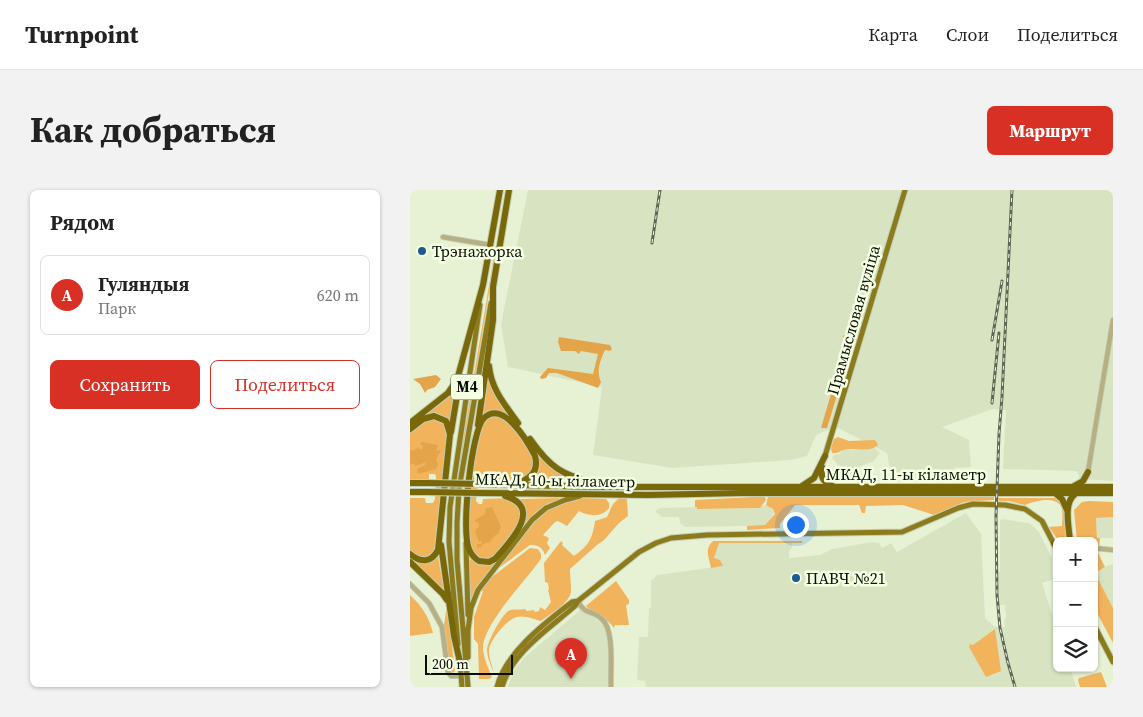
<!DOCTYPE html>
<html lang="ru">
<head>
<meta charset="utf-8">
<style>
  body { margin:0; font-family:"Source Serif 4",serif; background:#f2f2f2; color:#222 }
  .controls { position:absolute; right:15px; bottom:15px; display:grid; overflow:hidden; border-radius:8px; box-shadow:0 1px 4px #0004 }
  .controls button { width:45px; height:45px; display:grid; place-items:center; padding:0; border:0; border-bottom:1px solid #e0e0e0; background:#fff; color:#222; font:25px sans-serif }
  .scale { position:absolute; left:15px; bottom:12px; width:88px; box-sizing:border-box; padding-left:5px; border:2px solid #0b0e06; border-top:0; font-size:14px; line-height:18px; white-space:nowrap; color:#0b0e06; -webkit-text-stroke:4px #f5ffe2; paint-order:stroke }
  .you { position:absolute; left:385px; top:334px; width:18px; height:18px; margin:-12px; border:4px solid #fff; border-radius:50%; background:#1a73e8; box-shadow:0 0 0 8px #1a73e833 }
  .badge { display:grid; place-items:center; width:32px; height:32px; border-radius:50%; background:#d93025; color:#fff; font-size:16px; font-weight:700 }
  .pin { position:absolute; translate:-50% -41px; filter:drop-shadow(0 1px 2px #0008) }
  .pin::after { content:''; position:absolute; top:26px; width:18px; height:15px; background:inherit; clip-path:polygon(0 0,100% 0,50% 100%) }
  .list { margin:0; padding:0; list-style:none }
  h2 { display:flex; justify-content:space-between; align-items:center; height:65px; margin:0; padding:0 20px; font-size:21px }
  h2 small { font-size:16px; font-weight:400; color:#767676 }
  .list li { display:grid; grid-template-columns:32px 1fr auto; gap:15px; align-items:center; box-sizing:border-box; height:80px; margin:0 10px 10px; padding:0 10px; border:1px solid #e0e0e0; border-radius:8px }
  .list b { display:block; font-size:19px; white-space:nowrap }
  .list p { margin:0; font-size:16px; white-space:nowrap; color:#767676 }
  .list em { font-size:16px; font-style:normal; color:#767676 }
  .actions { display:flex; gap:10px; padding:15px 20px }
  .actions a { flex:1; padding:11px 0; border:1px solid #d93025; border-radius:8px; text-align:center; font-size:18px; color:#d93025 }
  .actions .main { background:#d93025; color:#fff }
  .icon { flex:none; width:28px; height:28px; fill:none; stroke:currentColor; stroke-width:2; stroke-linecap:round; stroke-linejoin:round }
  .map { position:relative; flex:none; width:703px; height:497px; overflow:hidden; border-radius:8px }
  header { display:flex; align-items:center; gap:30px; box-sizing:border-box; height:70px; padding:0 25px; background:#fff; border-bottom:1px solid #e0e0e0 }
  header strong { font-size:24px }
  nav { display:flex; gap:28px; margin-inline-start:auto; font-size:18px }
  .intro { display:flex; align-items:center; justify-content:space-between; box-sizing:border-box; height:120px; padding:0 30px }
  h1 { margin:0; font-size:35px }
  .button { padding:12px 22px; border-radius:8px; background:#d93025; color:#fff; font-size:18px; font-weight:700 }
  main { display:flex; gap:30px; padding:0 30px }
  aside { flex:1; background:#fff; border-radius:8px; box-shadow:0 1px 4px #0004 }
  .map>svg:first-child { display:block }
</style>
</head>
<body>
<header>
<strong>Turnpoint</strong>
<nav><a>Карта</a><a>Слои</a><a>Поделиться</a></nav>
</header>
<div class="intro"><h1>Как добраться</h1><a class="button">Маршрут</a></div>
<main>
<aside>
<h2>Рядом<small></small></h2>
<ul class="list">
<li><span class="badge">A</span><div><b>Гуляндыя</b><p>Парк</p></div><em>620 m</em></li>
</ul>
<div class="actions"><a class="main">Сохранить</a><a>Поделиться</a></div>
</aside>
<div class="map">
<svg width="703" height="497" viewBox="0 0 703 497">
  <rect width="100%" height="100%" fill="#e7f2d5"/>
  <path fill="#d8e4c1" d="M 118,0 L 703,0 L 703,291 L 670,289 L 667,281 L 593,279 L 596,220 L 583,219 L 532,237 L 559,250 L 561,277 L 545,278 L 542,283 L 513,285 L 484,284 L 480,280 L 477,263 L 428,238 L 418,240 L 406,245 L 397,266 L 381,270 L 262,278 L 183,265 L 192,197 L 98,177 L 91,134 Z
    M 465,258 L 470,263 L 464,271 L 443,279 L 433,281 L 422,268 L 424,265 L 429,264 L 434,260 Z
    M 356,315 L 359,316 L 365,322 L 355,336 L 337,336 L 275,337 L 270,333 L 269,327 L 252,327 L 245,321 L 250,318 L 287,317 L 287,319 L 349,318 L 350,316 Z
    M 556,323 L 571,344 L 575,428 L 584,436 L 590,438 L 595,437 L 594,432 L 596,426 L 595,415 L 589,415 L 588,382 L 590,382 L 590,330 L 592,329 L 618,333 L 622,335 L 629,342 L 642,368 L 642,390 L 632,393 L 647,439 L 647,478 L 660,478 L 666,497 L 236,497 L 235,491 L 227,490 L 229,447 L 238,447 L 239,418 L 241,418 L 241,391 L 247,385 L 313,376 L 304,368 L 309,353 L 382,353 L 382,357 L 379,361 L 379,368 L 410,365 L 422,359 L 462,352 L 469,353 L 472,358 L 481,353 L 487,362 Z
    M 703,327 L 703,348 L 687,348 L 686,328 Z
    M 702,374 L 703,374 L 703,418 L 684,382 Z
    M 170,420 L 189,429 L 195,436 L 198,444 L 200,497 L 98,497 L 103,482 L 115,467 Z"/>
  <path fill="#f2b35d" d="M 85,60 L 86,61 L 61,211 L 47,311 L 51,435 L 55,497 C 47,425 40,352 48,279 Z
    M 450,116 L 453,117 L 441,158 L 432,146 C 445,143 441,131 443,121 Z
    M 79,191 L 84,202 L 127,261 L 161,288 L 160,290 L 121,290 L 129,275 L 99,226 L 72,224 L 77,193 Z
    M 44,201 L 40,238 L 31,226 L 0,235 Z
    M 86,225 L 102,235 L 124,269 L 121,284 L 109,290 L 75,289 L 75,284 L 69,285 L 66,311 L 69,314 L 72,314 L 73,309 L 100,308 L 111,319 L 111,331 L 87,365 L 74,371 L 63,365 L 58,343 L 61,288 L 69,240 L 76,228 Z
    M 20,228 L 30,230 L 36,237 L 38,251 L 30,305 L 28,354 L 24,364 L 14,369 L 0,363 L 0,308 L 15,308 L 16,313 L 23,313 L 25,309 L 26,287 L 25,284 L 19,284 L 19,290 L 0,291 L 0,241 Z
    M 428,247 L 439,251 L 465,250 L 468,255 C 460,263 445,257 434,260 C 429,261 428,264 422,263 L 421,258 L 424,249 Z
    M 343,307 L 355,307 L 356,310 L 350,318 L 287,319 L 287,317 L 285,317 L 285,310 Z
    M 358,307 L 584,307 L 584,310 L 554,312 L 524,325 L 493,315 L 456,316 L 455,323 L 452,323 L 449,315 L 385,315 L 370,334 L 370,338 L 337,340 L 337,336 L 355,335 L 365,324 L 363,319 L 356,315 Z
    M 149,308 L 149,310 C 111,317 86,386 60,412 L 60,370 L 61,369 L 68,373 L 78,375 L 116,327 L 116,320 L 109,310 L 110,309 Z
    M 173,308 L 196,309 L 199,313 L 199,318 C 192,328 178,326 169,321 L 157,336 L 148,331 L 145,332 L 133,345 L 139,348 L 137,353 L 140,358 L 135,365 C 132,357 128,355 120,355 L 85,381 C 97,364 117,330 135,320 C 147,313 160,311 173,308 Z
    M 209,308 L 217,309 L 218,326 L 209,333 L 194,350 L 187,355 L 160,379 C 160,387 161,393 161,400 C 162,412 140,424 131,431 C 124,429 114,425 107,427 C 97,429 80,450 79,460 C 79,469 82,475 84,483 C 81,475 77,468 77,460 C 77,452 93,422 100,420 C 105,419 111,420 116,419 L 116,421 L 124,420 L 125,422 L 129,421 L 130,417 L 135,420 L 141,412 L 138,400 L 139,399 L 138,393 L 135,392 L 134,373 L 151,351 L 153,353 L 152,355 L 164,366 C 179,355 182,350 185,331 L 197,327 L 203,314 Z
    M 588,308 L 645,308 C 657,313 657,337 655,348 L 651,351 L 648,350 L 639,337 L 652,336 C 652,329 654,320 650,315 C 644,306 623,311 615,315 L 598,311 L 589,311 Z
    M 679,311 L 703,312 L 703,327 L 686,328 L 687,348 L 690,348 L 689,355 L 684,355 L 684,351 L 667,351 L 664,320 L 672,312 Z
    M 303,351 L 392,351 L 392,353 L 309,353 L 304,368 L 310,370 L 313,376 L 301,378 C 299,368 294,359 303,351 Z
    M 120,358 L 128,359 L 131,364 L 131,369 C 116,390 75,432 73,457 C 73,467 78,477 82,487 L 79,489 L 69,489 L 68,454 L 64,449 L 64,427 L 73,401 L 70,400 L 74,393 Z
    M 684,360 L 688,363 L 695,377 L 685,383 L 703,418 L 703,453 L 684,417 Z
    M 28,366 L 34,401 L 33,401 L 0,370 C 10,373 18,374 28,366 Z
    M 206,391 L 219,410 L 219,414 L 216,415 L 219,435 L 205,435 L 204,438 C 197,427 183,425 176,416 Z
    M 0,405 C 12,416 19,427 23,443 L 0,446 Z
    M 37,415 L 45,481 L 43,483 L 39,480 L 34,435 Z
    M 585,439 L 591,481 L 576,487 L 559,457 L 560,454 L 563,455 Z
    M 691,482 L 697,497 L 670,497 L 668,490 L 669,488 Z"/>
  <path fill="#e4a449" d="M 149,147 L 200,155 L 202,159 L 200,161 L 195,160 C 190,171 186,181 191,192 L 188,198 L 147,183 L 139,183 L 136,188 L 131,189 L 130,187 L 138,178 L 183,184 L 188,164 L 171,161 L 169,164 L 165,161 L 151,161 L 148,152 Z
    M 26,185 L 31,189 L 25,197 L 17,200 L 15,203 L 10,194 L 3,189 Z
    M 427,192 L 431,192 L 417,238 L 411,238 L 421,204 L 423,203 Z
    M 12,252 L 28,255 L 26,261 L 31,260 L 26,269 L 28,274 L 26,279 L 8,284 L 7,279 L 15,275 L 16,272 L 5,276 L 3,273 L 0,275 L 0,260 L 3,261 L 7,258 L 12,260 L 13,256 L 10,254 Z
    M 82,317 L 91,337 L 88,344 L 84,346 L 80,352 L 73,354 L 70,358 L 67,357 L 67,354 L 71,354 L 72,351 L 69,352 L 65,341 L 69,336 L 69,333 L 64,331 L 75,324 L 76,318 Z"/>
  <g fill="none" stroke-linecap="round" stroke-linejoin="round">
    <defs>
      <path id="minor" d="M 33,47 L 80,55
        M 678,282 L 703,130
        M 684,358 L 703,360
        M 0,394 L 19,413 L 32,437 L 38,482 L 41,486 L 51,486
        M 168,411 C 174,425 183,420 192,429 C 205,441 200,480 201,497"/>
      <path id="major" d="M 415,266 L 495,0
        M 56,353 L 58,425
        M 684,435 L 703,472
        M 58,440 L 61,418 L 68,400 L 122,330 L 136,318 L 155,310 L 170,306
        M 48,454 L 39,352 L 40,317 L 70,115
        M 58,467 L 58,438
        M 50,470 L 52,497
        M 58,497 L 47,370 L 47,333 L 49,299 L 81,113
        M 87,497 C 96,462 135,433 162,412 L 168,411
        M 92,497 C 102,462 139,439 165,416 L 168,411 L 229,362 L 246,353 L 261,348 L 297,345 L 492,342 L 548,318 L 563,314 L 595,315 L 615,319 L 632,331 L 647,360"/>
      <path id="highway" d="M 79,176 C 81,199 95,215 108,233
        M 0,233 L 38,203 L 47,190 L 73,95 L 90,0
        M 68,235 L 83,130 L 83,97 L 99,0
        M 0,239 L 13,229 L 24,226 L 36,231 L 40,244 L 28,360 C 21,373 11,373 0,364
        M 41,242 L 50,188
        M 120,249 C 142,280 151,283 186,295
        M 412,277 C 410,287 414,293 423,296
        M 0,293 L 18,293
        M 71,294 L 191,297 L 703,297
        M 392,296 L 404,288 L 415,266
        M 664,296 L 673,291 L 678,282
        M 0,302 L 17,302
        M 70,303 L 238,305 L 331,303 L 703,303
        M 645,303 L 652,309 L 657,320
        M 95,306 C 134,317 100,352 85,369 L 79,372 L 69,371 C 64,368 61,364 59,359 C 51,342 61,241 74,228 C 93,209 118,252 125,266 C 129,281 121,289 107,293
        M 660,351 C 659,337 653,313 665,304
        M 644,353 L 647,354
        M 31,355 L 44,446 L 50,472
        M 0,372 L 33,404 L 37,410"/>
    </defs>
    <use href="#minor" stroke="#c4ceb4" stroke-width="6"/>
    <use href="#major" stroke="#c4ceb4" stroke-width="7"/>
    <use href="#highway" stroke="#c4ceb4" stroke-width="8"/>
    <use href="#minor" stroke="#b8b085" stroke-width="4.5"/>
    <use href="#major" stroke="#8c7b1d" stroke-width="5"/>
    <use href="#highway" stroke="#78680a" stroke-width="6"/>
    <defs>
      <path id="rail" d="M 602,0 L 592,207 L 589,244 L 586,326 L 587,405 L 590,438 L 598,473 L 605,497
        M 242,53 L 250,0
        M 582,150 L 592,91
        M 582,213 L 589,143"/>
    </defs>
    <use href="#rail" stroke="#606656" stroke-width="3"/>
    <use href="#rail" stroke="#f5ffe2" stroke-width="1" stroke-dasharray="4" stroke-linecap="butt"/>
    <defs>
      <path id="highway-bridge" d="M 18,293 L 71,294
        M 17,302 L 70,303"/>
    </defs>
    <use href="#highway-bridge" stroke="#c4ceb4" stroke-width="8" stroke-linecap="butt"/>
    <use href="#highway-bridge" stroke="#78680a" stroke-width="6"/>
  </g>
  <g fill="#1c5a90" stroke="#f5ffe2" stroke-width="2">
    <circle cx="12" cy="61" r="5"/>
    <circle cx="386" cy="388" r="5"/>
  </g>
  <g text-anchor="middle" stroke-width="5" stroke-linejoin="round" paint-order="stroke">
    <rect fill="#f5ffe2" stroke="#515648" stroke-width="1" x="41" y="184.5" width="32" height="25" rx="4"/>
    <g font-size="15" font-weight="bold" fill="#0b0e06">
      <text x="57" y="202">М4</text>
    </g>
    <g font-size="16" fill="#0b0e06" stroke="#f5ffe2" text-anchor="start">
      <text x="22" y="67">Трэнажорка</text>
      <text x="396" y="394">ПАВЧ №21</text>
    </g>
    <g font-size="16" fill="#0b0e06" stroke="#f5ffe2">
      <text transform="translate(443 130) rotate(-74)" y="6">Прамысловая вуліца</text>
      <text x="496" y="290">МКАД, 11-ы кіламетр</text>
      <text transform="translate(145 290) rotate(1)" y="6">МКАД, 10-ы кіламетр</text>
    </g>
  </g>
</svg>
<div class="controls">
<button>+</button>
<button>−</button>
<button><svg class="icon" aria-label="layers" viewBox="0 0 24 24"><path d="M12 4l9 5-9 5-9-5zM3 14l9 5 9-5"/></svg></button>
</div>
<div class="scale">200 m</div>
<div class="you"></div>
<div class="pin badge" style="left:161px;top:489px">A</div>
</div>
</main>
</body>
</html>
